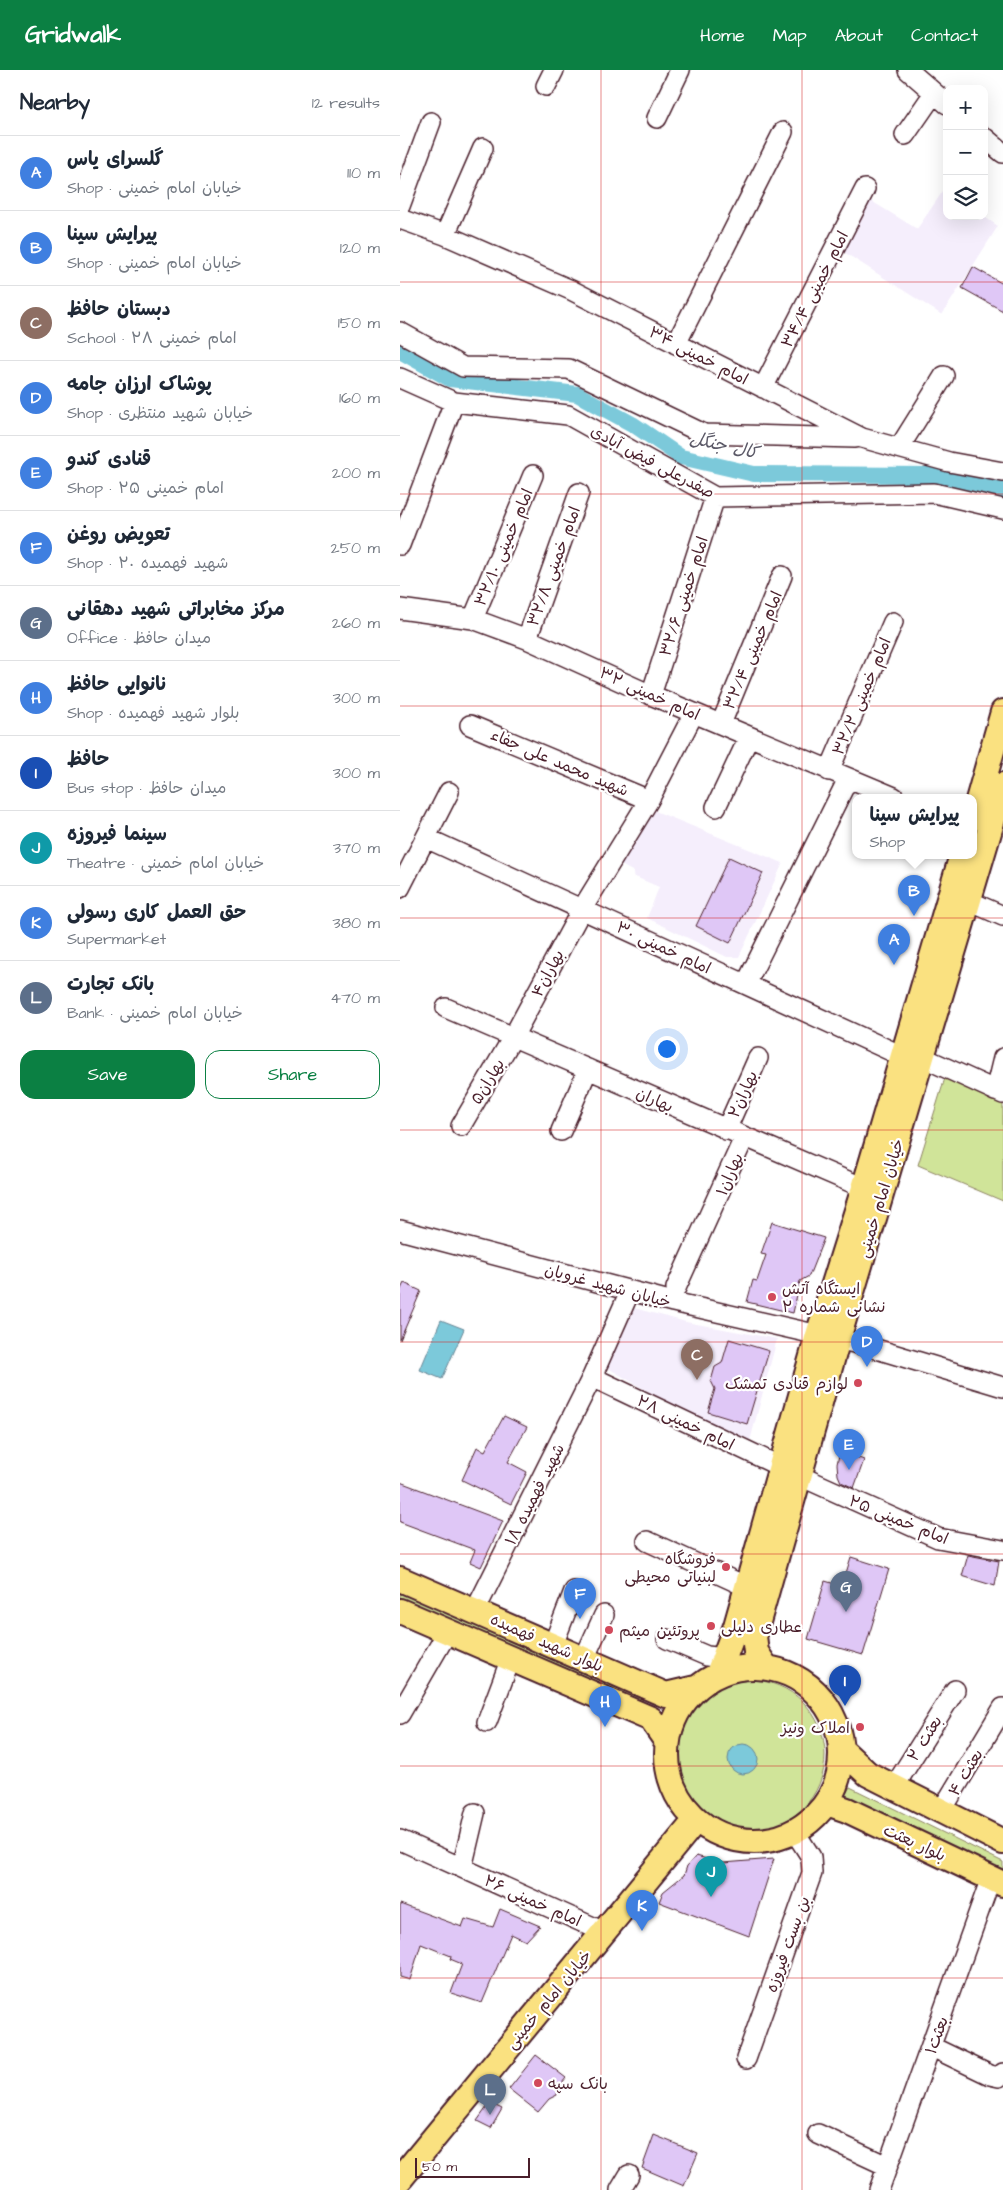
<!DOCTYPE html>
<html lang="en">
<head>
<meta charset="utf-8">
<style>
  body { margin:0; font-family:"Architects Daughter","Playpen Sans Arabic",sans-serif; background:#f6f6f7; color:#1f2937 }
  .controls { position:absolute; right:15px; top:15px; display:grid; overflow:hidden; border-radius:10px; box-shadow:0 5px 20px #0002 }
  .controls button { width:45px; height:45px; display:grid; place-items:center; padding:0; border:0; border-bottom:1px solid #e0e1e3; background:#fff; color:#1f2937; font:25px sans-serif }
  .scale { position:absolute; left:15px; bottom:12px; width:115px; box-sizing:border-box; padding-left:5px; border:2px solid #4a1f2b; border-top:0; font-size:14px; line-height:18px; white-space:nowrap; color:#4a1f2b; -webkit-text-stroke:4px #fff; paint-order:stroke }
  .you { position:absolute; left:266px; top:978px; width:18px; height:18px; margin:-12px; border:4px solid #fff; border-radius:50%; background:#1a73e8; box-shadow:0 0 0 8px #1a73e833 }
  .badge { display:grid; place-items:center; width:32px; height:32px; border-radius:50%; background:#0b8043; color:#fff; font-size:16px; font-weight:700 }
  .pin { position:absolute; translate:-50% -41px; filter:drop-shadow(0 1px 2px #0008) }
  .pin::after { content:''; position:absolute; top:26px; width:18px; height:15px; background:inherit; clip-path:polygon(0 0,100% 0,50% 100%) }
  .popup { position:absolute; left:452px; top:724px; width:125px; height:65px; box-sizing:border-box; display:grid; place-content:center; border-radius:10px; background:#fff; filter:drop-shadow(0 1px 4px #0005); font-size:16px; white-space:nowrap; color:#747a83 }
  .popup b { font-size:19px; color:#1f2937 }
  .popup::after { content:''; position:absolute; left:50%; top:100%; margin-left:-10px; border:10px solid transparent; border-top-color:#fff }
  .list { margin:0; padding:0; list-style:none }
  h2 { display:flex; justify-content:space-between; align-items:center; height:65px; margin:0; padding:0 20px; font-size:21px }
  h2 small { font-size:16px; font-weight:400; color:#747a83 }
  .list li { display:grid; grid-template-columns:32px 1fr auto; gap:15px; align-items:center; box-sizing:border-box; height:75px; padding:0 20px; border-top:1px solid #e0e1e3 }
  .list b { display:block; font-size:19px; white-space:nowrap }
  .list p { margin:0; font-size:16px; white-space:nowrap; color:#747a83 }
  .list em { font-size:16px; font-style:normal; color:#747a83 }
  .actions { display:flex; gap:10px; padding:15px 20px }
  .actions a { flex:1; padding:11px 0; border:1px solid #0b8043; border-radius:15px; text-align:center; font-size:18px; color:#0b8043 }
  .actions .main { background:#0b8043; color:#fff }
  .icon { flex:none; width:28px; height:28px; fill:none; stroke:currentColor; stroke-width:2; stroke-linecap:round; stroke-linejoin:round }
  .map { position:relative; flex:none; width:603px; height:2120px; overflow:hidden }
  header { display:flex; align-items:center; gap:30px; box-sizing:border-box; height:70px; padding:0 25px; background:#0b8043; color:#fff }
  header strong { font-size:24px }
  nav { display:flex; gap:28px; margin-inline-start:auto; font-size:18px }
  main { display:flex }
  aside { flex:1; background:#fff }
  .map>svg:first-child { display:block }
</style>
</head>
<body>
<header>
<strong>Gridwalk</strong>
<nav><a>Home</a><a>Map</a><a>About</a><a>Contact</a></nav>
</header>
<main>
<aside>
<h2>Nearby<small>12 results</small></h2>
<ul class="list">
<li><span class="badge" style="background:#3f7fe0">A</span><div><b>گلسرای یاس</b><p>Shop · خیابان امام خمینی</p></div><em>110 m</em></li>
<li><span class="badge" style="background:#3f7fe0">B</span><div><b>پیرایش سینا</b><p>Shop · خیابان امام خمینی</p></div><em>120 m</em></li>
<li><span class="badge" style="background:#8d6e63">C</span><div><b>دبستان حافظ</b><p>School · امام خمینی ۲۸</p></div><em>150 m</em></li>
<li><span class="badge" style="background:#3f7fe0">D</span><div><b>پوشاک ارزان جامه</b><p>Shop · خیابان شهید منتظری</p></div><em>160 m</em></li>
<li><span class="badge" style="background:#3f7fe0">E</span><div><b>قنادی کندو</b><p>Shop · امام خمینی ۲۵</p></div><em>200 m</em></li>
<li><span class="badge" style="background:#3f7fe0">F</span><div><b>تعویض روغن</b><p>Shop · شهید فهمیده ۲۰</p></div><em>250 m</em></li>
<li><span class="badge" style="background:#5c6f8a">G</span><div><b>مرکز مخابراتی شهید دهقانی</b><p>Office · میدان حافظ</p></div><em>260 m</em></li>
<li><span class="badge" style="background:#3f7fe0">H</span><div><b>نانوایی حافظ</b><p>Shop · بلوار شهید فهمیده</p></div><em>300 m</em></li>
<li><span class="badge" style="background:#1a4fb4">I</span><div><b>حافظ</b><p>Bus stop · میدان حافظ</p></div><em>300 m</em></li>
<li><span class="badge" style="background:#0f9aa8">J</span><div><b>سینما فیروزه</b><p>Theatre · خیابان امام خمینی</p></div><em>370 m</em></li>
<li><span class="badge" style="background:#3f7fe0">K</span><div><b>حق العمل کاری رسولی</b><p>Supermarket</p></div><em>380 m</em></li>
<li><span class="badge" style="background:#5c6f8a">L</span><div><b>بانک تجارت</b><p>Bank · خیابان امام خمینی</p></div><em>470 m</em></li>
</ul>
<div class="actions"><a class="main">Save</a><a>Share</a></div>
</aside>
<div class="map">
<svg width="603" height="2120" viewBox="0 0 603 2120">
  <rect width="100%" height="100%" fill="#fff"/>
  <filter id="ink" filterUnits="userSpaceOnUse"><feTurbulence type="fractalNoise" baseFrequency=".02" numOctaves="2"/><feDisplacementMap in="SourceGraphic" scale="10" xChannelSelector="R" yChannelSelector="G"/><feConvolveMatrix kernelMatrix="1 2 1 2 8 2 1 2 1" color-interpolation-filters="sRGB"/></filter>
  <g filter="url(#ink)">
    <path fill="#f5eefc" d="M 543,121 L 547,124 L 547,146 L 583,146 L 598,156 L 542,245 L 439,179 L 468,129 L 517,159 Z
      M 255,741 L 383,793 L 339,887 L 327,887 L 247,848 L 259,817 L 233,806 L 234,802 L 221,795 Z
      M 230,1237 L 286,1252 L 377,1269 L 350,1371 L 256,1326 L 201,1294 Z"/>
    <path fill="#d0e499" stroke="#8d8262" d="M 545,1008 L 603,1033 L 603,1131 L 518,1095 Z
      M 0,1521 L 245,1625 L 241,1633 L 0,1529 Z
      M275 1685a75 75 0 1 1 150 0a75 75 0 1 1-150 0Z
      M 450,1717 L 603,1792 L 603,1800 L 445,1725 Z"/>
    <path fill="#7cc9da" stroke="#688594" d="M 41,1250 L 64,1259 L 42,1309 L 20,1300 Z
      M328 1689a15 15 0 1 1 30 0a15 15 0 1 1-30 0Z"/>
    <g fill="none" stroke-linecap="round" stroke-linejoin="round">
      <path stroke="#7cc9da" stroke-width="16" d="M 0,281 L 50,309 L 177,324 L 234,355 L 281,387 L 354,404 L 534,405 L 603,420"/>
    </g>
    <path fill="#dfc7f6" stroke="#4a1f2b" d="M 573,197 L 603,214 L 603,241 L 562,218 Z
      M 329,787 L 363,803 L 330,873 L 296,856 Z
      M 372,1152 L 424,1168 L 409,1206 L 400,1211 L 393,1243 L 347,1232 L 353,1210 L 357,1211 L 366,1185 L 361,1184 Z
      M 4,1213 L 21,1221 L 0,1270 L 0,1221 Z
      M 329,1269 L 369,1281 L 347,1354 L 308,1342 L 315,1319 L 311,1311 L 315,1297 L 322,1293 Z
      M 104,1346 L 127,1357 L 108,1392 L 127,1402 L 111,1434 L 62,1410 L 77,1377 L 85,1381 Z
      M 440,1381 L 464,1390 L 454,1418 L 441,1412 L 438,1405 L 437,1394 Z
      M 0,1412 L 103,1451 L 81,1497 L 70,1492 L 75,1480 L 0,1452 Z
      M 568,1485 L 599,1491 L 595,1516 L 562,1506 Z
      M 451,1487 L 489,1499 L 463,1585 L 408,1569 L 425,1511 L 442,1516 Z
      M 296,1786 L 323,1793 L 374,1789 L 349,1866 L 259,1832 L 263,1822 L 284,1805 L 287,1796 Z
      M 0,1834 L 62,1857 L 65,1849 L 93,1857 L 100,1839 L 140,1856 L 126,1871 L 111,1864 L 82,1933 L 51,1923 L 62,1894 L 50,1889 L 51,1886 L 21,1874 L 10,1910 L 0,1907 Z
      M 136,1985 L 166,2008 L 158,2018 L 157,2025 L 149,2029 L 138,2042 L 109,2019 Z
      M 90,2033 L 102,2039 L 91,2058 L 77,2051 Z
      M 254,2065 L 298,2083 L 284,2116 L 242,2098 Z"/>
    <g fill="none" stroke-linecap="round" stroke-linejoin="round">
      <defs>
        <path id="minor" d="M 508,0 L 547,34
          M 146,16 L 154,0
          M 257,48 L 280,0
          M 505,65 L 534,23
          M 584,67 L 603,83
          M 0,136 L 31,52
          M 0,149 L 45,165 L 171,220 L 462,368 L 549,392 L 603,402
          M 45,165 L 83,78
          M 0,262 L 63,297 L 169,299 L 304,364 L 455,368
          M 276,274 L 383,62
          M 0,308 L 54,332 L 168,345 L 315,427 L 534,423 L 603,439
          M 363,318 L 465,119
          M 499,378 L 544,306
          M 0,475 L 54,332
          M 0,539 L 73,549 L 127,569 L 251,625 L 494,727
          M 73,549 L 133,405
          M 127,569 L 179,423
          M 251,625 L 315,427
          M 321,654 L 382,506
          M 70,655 L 249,730
          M 429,701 L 493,552
          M 316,737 L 349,667
          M 26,768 L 502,986
          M 0,818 L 49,722
          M 569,831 L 603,846
          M 346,914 L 448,709
          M 46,938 L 464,1118
          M 522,987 L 603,1024
          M 595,1021 L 603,988
          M 61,1056 L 113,967 L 182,839 L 249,730 L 294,643
          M 326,1060 L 358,988
          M 161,1061 L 188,999
          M 0,1160 L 273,1232 L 463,1275 L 603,1317
          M 276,1218 L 344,1068
          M 192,1307 L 381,1397
          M 400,1406 L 538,1468 L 603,1480
          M 247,1471 L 347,1517
          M 75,1541 L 192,1307 L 230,1221
          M 267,1569 L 307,1586 L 324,1588
          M 153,1575 L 174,1521
          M 184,1589 L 204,1545
          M 0,1644 L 48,1561
          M 87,1652 L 111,1588
          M 494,1717 L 555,1620
          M 542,1740 L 603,1638
          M 0,1770 L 204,1862
          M 62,1798 L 75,1743
          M 532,1977 L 590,2005 L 599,2007 L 603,2003
          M 346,1989 L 412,1803 L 411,1787 L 395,1762
          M 418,2064 L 487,2096
          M 220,2120 L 229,2105
          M 479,2120 L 591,1808"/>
        <path id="major" d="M 573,748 L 603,642
          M 0,1509 L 266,1625 L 296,1618
          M 0,1541 L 251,1649 L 267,1672
          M267 1684a87 87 0 1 1 174 0a87 87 0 1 1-174 0Z
          M 366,1597 L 356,1582 L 354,1566 L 438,1269 L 603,715
          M 318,1604 L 336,1556 L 418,1265 L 464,1118 L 562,785
          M 442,1680 L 468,1704 L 603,1772
          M 427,1733 L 447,1740 L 603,1814
          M 0,2109 L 296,1750"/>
      </defs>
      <use href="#minor" stroke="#4a1f2b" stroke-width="22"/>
      <use href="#major" stroke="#4a1f2b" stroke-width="28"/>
      <use href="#minor" stroke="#fff" stroke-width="19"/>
      <use href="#major" stroke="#fae180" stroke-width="24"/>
    </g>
  </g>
  <path fill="none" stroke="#d62828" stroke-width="1" stroke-opacity="0.55" d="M 201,0 L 201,2120M 402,0 L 402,2120M 0,212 L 603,212M 0,424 L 603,424M 0,636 L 603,636M 0,848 L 603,848M 0,1060 L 603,1060M 0,1272 L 603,1272M 0,1484 L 603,1484M 0,1696 L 603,1696M 0,1908 L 603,1908"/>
  <g fill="#d1495b" stroke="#fff" stroke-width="2">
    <circle cx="372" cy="1227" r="5"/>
    <circle cx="458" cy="1313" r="5"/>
    <circle cx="326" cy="1497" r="5"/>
    <circle cx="311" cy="1556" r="5"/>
    <circle cx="209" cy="1560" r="5"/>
    <circle cx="460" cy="1657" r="5"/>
    <circle cx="138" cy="2013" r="5"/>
  </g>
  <g text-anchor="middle" stroke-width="4.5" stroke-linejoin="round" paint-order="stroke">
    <g font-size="16" fill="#4a1f2b" stroke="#fff">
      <text transform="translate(414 219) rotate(-63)" y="6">امام خمینی ۳۴/۴</text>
      <text transform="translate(299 285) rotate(27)" y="6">امام خمینی ۳۴</text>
      <text transform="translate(253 391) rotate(28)" y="6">صفدرعلی فیض آبادی</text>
      <text transform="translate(103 477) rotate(-67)" y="6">امام خمینی ۳۲/۱۰</text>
      <text transform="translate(153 496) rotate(-70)" y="6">امام خمینی ۳۲/۸</text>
      <text transform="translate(283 526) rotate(-72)" y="6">امام خمینی ۳۲/۶</text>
      <text transform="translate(352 580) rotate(-67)" y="6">امام خمینی ۳۲/۴</text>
      <text transform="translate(250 623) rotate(24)" y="6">امام خمینی ۳۲</text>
      <text transform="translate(461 626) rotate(-67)" y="6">امام خمینی ۳۲/۲</text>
      <text transform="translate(160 692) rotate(23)" y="6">شهید محمد علی جفاء</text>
      <text transform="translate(264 877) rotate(25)" y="6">امام خمینی ۳۰</text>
      <text transform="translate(147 903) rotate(-62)" y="6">بهاران۴</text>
      <text transform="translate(87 1011) rotate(-59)" y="6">بهاران۵</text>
      <text transform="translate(342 1024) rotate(-66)" y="6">بهاران۲</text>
      <text transform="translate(255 1029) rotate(24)" y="6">بهاران</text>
      <text transform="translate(329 1104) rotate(-67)" y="6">بهاران۱</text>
      <text transform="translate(480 1128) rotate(-73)" y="6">خیابان امام خمینی</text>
      <text transform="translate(208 1215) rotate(15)" y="6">خیابان شهید غرویان</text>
      <text transform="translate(286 1352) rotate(26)" y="6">امام خمینی ۲۸</text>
      <text transform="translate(134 1424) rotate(-63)" y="6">شهید فهمیده ۱۸</text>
      <text transform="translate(499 1449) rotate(22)" y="6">امام خمینی ۲۵</text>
      <text transform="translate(147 1572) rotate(24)" y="6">بلوار شهید فهمیده</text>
      <text transform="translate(524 1668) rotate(-58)" y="6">بعثت ۲</text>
      <text transform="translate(565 1702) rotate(-59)" y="6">بعثت ۴</text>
      <text transform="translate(515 1772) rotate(25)" y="6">بلوار بعثت</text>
      <text transform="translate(133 1830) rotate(24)" y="6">امام خمینی ۲۶</text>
      <text transform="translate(387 1874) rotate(-70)" y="6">بن بست فیروزه</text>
      <text transform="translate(148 1929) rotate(-50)" y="6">خیابان امام خمینی</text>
      <text transform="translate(536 1965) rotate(-70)" y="6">بعثت۱</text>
    </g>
    <g font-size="16" fill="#4a1f2b" stroke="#fff" text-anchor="start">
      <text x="382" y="1224">ایستگاه آتش<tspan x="382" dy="18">نشانی شماره ۲</tspan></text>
      <text x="448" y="1319" text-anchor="end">لوازم قنادی تمشک</text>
      <text x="316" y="1494" text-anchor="end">فروشگاه<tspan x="316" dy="18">لبنیاتی محیطی</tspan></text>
      <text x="321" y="1562">عطاری دلیلی</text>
      <text x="219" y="1566">پروتئین میثم</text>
      <text x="450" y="1663" text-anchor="end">املاک ونیز</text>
      <text x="148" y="2019">بانک سپه</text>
    </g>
    <g font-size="18" font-style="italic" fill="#5c5a68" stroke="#fff">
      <text transform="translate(324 375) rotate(13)" y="6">کال جنگل</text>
    </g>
  </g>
</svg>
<div class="controls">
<button>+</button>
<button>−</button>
<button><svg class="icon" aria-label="layers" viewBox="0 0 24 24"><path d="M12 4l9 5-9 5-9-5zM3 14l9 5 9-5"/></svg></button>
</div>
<div class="scale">50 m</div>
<div class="you"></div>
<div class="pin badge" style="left:494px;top:895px;background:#3f7fe0">A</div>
<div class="pin badge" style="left:514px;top:846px;background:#3f7fe0">B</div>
<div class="popup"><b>پیرایش سینا</b>Shop</div>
<div class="pin badge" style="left:297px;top:1310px;background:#8d6e63">C</div>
<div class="pin badge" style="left:467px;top:1297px;background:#3f7fe0">D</div>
<div class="pin badge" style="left:449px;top:1400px;background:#3f7fe0">E</div>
<div class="pin badge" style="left:180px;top:1549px;background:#3f7fe0">F</div>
<div class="pin badge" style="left:446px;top:1542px;background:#5c6f8a">G</div>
<div class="pin badge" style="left:205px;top:1657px;background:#3f7fe0">H</div>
<div class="pin badge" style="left:445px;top:1636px;background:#1a4fb4">I</div>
<div class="pin badge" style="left:311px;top:1827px;background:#0f9aa8">J</div>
<div class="pin badge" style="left:242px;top:1861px;background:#3f7fe0">K</div>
<div class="pin badge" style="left:90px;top:2045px;background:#5c6f8a">L</div>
</div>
</main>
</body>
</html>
